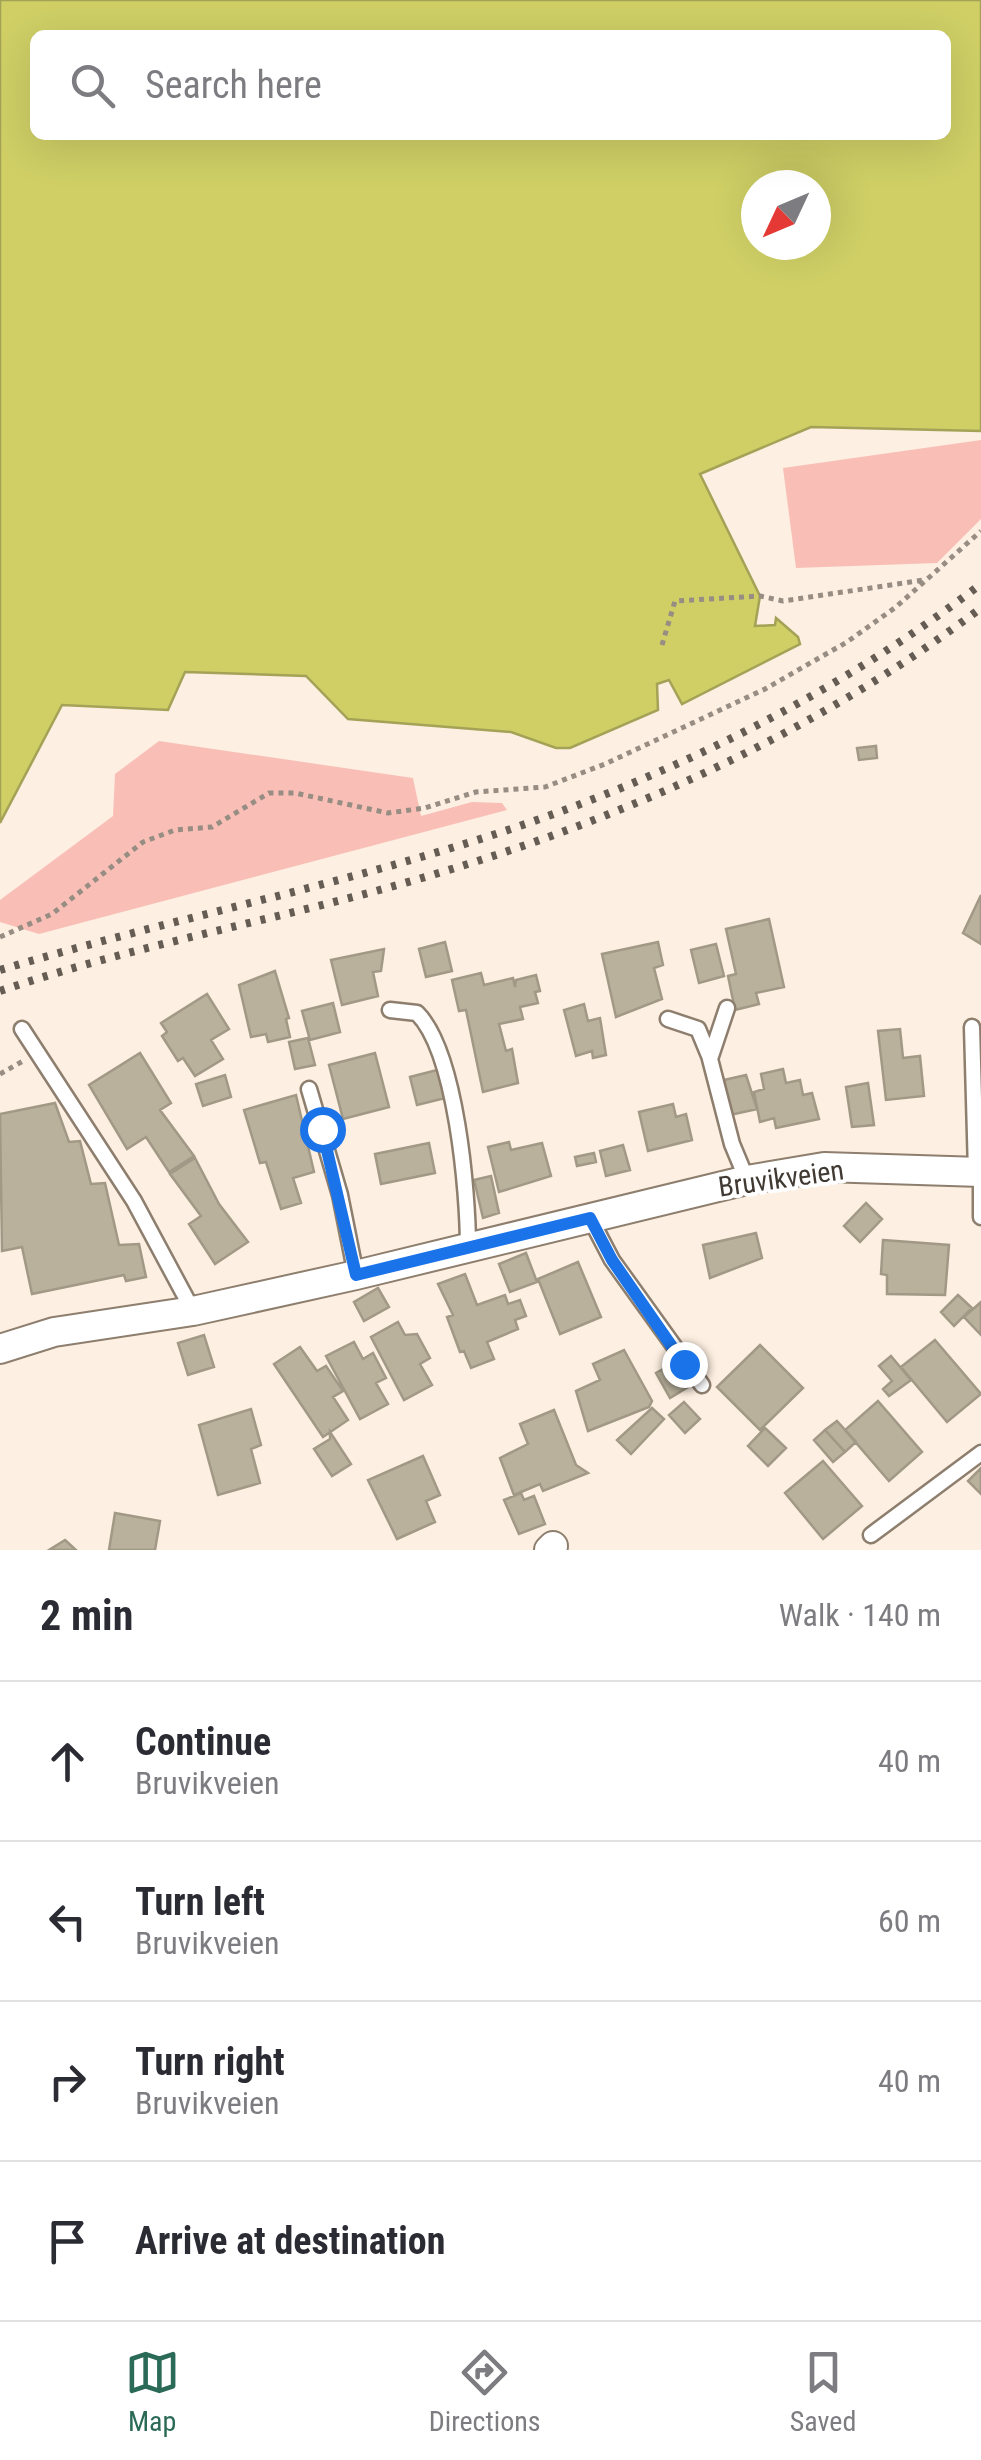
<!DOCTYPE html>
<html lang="en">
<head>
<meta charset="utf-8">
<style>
  body { margin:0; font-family:"Roboto Condensed",sans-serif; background:#f2f2f3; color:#2b2b33 }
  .compass { position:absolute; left:741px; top:170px; width:90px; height:90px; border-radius:50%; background:#fff; box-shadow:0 10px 40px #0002; rotate:226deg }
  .stop { position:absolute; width:30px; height:30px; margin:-22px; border:8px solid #1a73e8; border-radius:50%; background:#fff }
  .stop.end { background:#1a73e8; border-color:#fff; box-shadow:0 2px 10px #0008 }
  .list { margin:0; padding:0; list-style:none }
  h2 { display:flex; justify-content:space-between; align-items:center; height:130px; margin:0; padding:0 40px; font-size:42px }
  h2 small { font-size:32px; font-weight:400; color:#7c7c81 }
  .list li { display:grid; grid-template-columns:65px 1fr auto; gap:30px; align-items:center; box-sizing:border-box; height:160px; padding:0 40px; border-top:2px solid #e1e1e2 }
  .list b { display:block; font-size:38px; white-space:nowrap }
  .list p { margin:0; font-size:32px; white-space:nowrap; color:#7c7c81 }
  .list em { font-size:32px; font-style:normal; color:#7c7c81 }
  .icon { flex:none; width:55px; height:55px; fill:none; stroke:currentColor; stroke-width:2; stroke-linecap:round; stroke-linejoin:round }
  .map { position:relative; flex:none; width:981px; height:1550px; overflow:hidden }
  .search { position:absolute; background:#fff; box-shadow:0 10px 40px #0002; left:30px; right:30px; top:30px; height:110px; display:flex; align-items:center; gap:25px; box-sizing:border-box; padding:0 35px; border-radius:15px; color:#7c7c81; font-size:38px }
  .sheet { height:770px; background:#fff }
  nav { display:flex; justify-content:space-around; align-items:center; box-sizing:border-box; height:140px; border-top:2px solid #e1e1e2; background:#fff; font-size:28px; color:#7c7c81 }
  nav a { display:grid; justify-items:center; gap:5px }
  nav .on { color:#2b6a57 }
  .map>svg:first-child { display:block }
</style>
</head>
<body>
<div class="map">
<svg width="981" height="1550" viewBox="0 0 981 1550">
  <rect width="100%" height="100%" fill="#fdefe1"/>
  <path fill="#f9bfb7" d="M 981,440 L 981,519 L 937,563 L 796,568 L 783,468 Z
    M 159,741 L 413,778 L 421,816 L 472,802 L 502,803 L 507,810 L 39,934 L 0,922 L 0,900 L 113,816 L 115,774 Z"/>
  <path fill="#cfcf66" stroke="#a4a257" stroke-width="2.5" fill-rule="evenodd" d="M 0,0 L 981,0 L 981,431 L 811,427 L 700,474 L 760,596 L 755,626 L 775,625 L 776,618 L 798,637 L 800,644 L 682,704 L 669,680 L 657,684 L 658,710 L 570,748 L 556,748 L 511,732 L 348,719 L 306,676 L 185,672 L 168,710 L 62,705 L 0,823 ZM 35,35 L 946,35 L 946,135 L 35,135 ZM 756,185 L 816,185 L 816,245 L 756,245 Z"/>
  <path fill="#b9b19c" stroke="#a19985" stroke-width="2.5" d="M 876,746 L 877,758 L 859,760 L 857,748 Z
    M 981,895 L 981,944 L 963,933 Z
    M 769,919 L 784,987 L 756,993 L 759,1004 L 735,1010 L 728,976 L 736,974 L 726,929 Z
    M 445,942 L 452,971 L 426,977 L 419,949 Z
    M 658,942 L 663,965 L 654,968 L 662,999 L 616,1017 L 602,954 Z
    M 716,944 L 724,976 L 699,983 L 691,950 Z
    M 384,949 L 381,971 L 373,972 L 378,996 L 342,1005 L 331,960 Z
    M 275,971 L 289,1018 L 286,1019 L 290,1037 L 268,1042 L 266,1034 L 251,1037 L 239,985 Z
    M 481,973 L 484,985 L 513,978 L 515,987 L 516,980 L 536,975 L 540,991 L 535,992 L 538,1003 L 520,1007 L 523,1019 L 499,1024 L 506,1051 L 512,1049 L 518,1083 L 483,1092 L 466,1010 L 459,1011 L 452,980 Z
    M 207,994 L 229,1029 L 211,1040 L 223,1059 L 195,1076 L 183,1058 L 178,1061 L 162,1036 L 167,1032 L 161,1023 Z
    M 333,1003 L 340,1032 L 310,1040 L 302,1011 Z
    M 584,1004 L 588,1021 L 600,1018 L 606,1055 L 593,1058 L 592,1051 L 576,1056 L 564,1010 Z
    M 900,1029 L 903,1058 L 920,1056 L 924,1096 L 886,1100 L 878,1031 Z
    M 308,1038 L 315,1065 L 295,1069 L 289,1042 Z
    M 140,1053 L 171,1103 L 160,1110 L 194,1156 L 169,1172 L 146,1137 L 127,1149 L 89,1085 Z
    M 375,1053 L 389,1107 L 343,1119 L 329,1065 Z
    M 783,1069 L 786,1083 L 800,1080 L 803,1095 L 812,1093 L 819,1119 L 776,1128 L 774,1118 L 760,1122 L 754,1092 L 764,1089 L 761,1074 Z
    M 437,1070 L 445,1098 L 417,1105 L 410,1077 Z
    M 225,1075 L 231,1097 L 203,1106 L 196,1084 Z
    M 746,1075 L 757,1109 L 730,1115 L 724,1080 Z
    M 868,1083 L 874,1125 L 852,1127 L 846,1087 Z
    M 296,1095 L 314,1172 L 293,1178 L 301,1203 L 281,1209 L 266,1162 L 260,1163 L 244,1110 Z
    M 55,1103 L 69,1142 L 80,1141 L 91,1184 L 105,1183 L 119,1245 L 139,1244 L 146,1277 L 126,1281 L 124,1275 L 32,1294 L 22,1247 L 2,1251 L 0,1114 Z
    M 673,1104 L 676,1117 L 686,1114 L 692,1140 L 648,1151 L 639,1112 Z
    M 509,1142 L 511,1150 L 542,1143 L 551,1176 L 499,1192 L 488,1147 Z
    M 429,1143 L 435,1173 L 381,1184 L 375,1154 Z
    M 623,1145 L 630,1170 L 606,1176 L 600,1151 Z
    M 594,1153 L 596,1162 L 577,1166 L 575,1157 Z
    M 195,1158 L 219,1204 L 248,1242 L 215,1264 L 189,1224 L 201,1216 L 170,1174 Z
    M 491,1176 L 499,1213 L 483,1218 L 474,1180 Z
    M 866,1203 L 882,1219 L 860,1242 L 844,1226 Z
    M 756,1233 L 762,1258 L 710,1278 L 703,1245 Z
    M 883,1240 L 949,1245 L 945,1295 L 887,1294 L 887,1275 L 881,1274 Z
    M 526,1253 L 537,1282 L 510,1292 L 499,1264 Z
    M 578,1262 L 601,1317 L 560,1334 L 538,1279 Z
    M 465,1274 L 477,1305 L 505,1295 L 508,1304 L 520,1300 L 526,1316 L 515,1320 L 518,1329 L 487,1342 L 494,1359 L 471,1368 L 464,1351 L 460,1352 L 447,1317 L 453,1315 L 438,1284 Z
    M 378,1288 L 389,1307 L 364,1321 L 354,1302 Z
    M 958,1295 L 972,1308 L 954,1326 L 941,1312 Z
    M 981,1302 L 981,1335 L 964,1317 Z
    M 398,1322 L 405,1335 L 417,1334 L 430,1358 L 420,1364 L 432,1385 L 404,1400 L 371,1337 Z
    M 204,1335 L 214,1367 L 188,1375 L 178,1343 Z
    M 935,1340 L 981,1394 L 947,1422 L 901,1367 Z
    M 354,1342 L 363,1359 L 373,1353 L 386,1378 L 376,1383 L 388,1404 L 360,1419 L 326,1356 Z
    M 760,1345 L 803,1388 L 760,1430 L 717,1387 Z
    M 300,1347 L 317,1371 L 326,1366 L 343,1391 L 333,1397 L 348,1420 L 323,1437 L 274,1364 Z
    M 624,1350 L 652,1401 L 649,1407 L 588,1431 L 576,1391 L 600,1380 L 593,1364 Z
    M 891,1356 L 911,1380 L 889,1396 L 883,1389 L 892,1381 L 879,1366 Z
    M 674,1363 L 688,1387 L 670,1398 L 656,1373 Z
    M 878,1401 L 922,1452 L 889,1481 L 845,1430 Z
    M 684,1402 L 700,1419 L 685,1433 L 669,1415 Z
    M 652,1408 L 664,1419 L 631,1454 L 617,1440 Z
    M 251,1409 L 261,1445 L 251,1449 L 260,1483 L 218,1495 L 199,1425 Z
    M 554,1410 L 576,1465 L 588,1473 L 543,1491 L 540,1484 L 514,1495 L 500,1458 L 528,1444 L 520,1424 Z
    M 837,1421 L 856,1442 L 845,1452 L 825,1430 Z
    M 765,1428 L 786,1448 L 768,1466 L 748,1446 Z
    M 825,1430 L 845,1452 L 833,1462 L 814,1440 Z
    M 330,1432 L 351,1464 L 332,1476 L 314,1449 L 330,1439 Z
    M 423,1456 L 440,1495 L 426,1501 L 435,1522 L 397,1539 L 368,1480 Z
    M 823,1461 L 862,1506 L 823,1539 L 785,1493 Z
    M 981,1468 L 981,1494 L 968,1481 Z
    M 521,1493 L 524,1500 L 534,1496 L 545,1524 L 519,1534 L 504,1500 Z
    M 115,1513 L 160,1521 L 155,1550 L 109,1550 Z
    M 65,1540 L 76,1550 L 49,1550 Z"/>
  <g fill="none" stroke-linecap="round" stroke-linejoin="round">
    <defs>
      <path id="lane" d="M 727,1008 L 710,1059 L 732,1144 L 747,1180
        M 390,1010 L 417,1013 C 456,1052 468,1191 468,1248
        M 668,1019 L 698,1029 L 710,1058
        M 972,1027 L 976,1172
        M 22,1029 L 134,1201 L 193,1311
        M 309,1089 L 340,1195 L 356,1275
        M 981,1172 L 981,1217
        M 590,1218 L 612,1260 L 702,1385
        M 871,1535 L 981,1453"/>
      <path id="street" d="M 0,1349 L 54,1332 L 193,1311 L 356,1275 L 747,1180 L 824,1167 L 981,1172
        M 549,1550 L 553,1546"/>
    </defs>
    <use href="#lane" stroke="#8d7e6e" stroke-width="19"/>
    <use href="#street" stroke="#8d7e6e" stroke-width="32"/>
    <path stroke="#978d83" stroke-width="5" stroke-dasharray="5 5" stroke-linecap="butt" d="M 662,645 L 675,601 L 760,596 L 783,601 L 924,580
      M 0,937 L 52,914 L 143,842 L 175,830 L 212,827 L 269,793 L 295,793 L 388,813 L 425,808 L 476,792 L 545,787 L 605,764 L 765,689 L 847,642 L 896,607 L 981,531
      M 0,1074 L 23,1061"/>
    <use href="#lane" stroke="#fff" stroke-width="14"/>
    <use href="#street" stroke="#fff" stroke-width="28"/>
    <path stroke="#655c54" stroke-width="8" stroke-dasharray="5 10" stroke-linecap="butt" d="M 0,970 C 153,924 309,892 461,845 C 647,788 827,702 981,584
      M 0,991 C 141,943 289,918 432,875 C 628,817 817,732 981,608"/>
  </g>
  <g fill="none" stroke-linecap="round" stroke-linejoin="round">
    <path stroke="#1a73e8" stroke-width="12" d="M 322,1129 L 356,1275 L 590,1218 L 612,1260 L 684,1364"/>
  </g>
  <g text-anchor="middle" stroke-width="8" stroke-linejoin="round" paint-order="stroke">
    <g font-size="28" fill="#413a33" stroke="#fff">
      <text transform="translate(781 1178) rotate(-8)" y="10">Bruvikveien</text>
    </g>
  </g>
</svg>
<svg class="compass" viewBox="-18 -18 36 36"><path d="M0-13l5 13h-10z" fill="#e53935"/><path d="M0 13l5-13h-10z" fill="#7c7c81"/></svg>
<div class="stop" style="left:322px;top:1129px"></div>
<div class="stop end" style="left:684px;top:1364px"></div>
<div class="search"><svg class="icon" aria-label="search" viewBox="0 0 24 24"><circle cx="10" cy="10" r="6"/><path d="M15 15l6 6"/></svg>Search here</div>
</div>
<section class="sheet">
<h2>2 min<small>Walk · 140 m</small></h2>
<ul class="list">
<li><svg class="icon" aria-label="ahead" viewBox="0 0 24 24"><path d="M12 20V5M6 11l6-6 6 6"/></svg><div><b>Continue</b><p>Bruvikveien</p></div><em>40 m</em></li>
<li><svg class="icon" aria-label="left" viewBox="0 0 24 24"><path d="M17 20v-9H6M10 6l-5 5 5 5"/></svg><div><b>Turn left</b><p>Bruvikveien</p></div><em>60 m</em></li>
<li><svg class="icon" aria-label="right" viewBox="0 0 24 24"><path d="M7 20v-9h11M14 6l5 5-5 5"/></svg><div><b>Turn right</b><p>Bruvikveien</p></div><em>40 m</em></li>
<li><svg class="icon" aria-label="arrive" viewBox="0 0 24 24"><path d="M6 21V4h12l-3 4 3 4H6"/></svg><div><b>Arrive at destination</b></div></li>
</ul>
</section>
<nav>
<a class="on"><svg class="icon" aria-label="map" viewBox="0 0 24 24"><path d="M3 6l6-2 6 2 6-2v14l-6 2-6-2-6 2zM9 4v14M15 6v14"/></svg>Map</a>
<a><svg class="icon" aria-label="directions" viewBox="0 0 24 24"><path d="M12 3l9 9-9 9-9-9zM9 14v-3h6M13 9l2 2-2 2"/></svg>Directions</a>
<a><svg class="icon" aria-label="saved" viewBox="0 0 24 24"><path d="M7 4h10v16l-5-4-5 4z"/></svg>Saved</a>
</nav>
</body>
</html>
